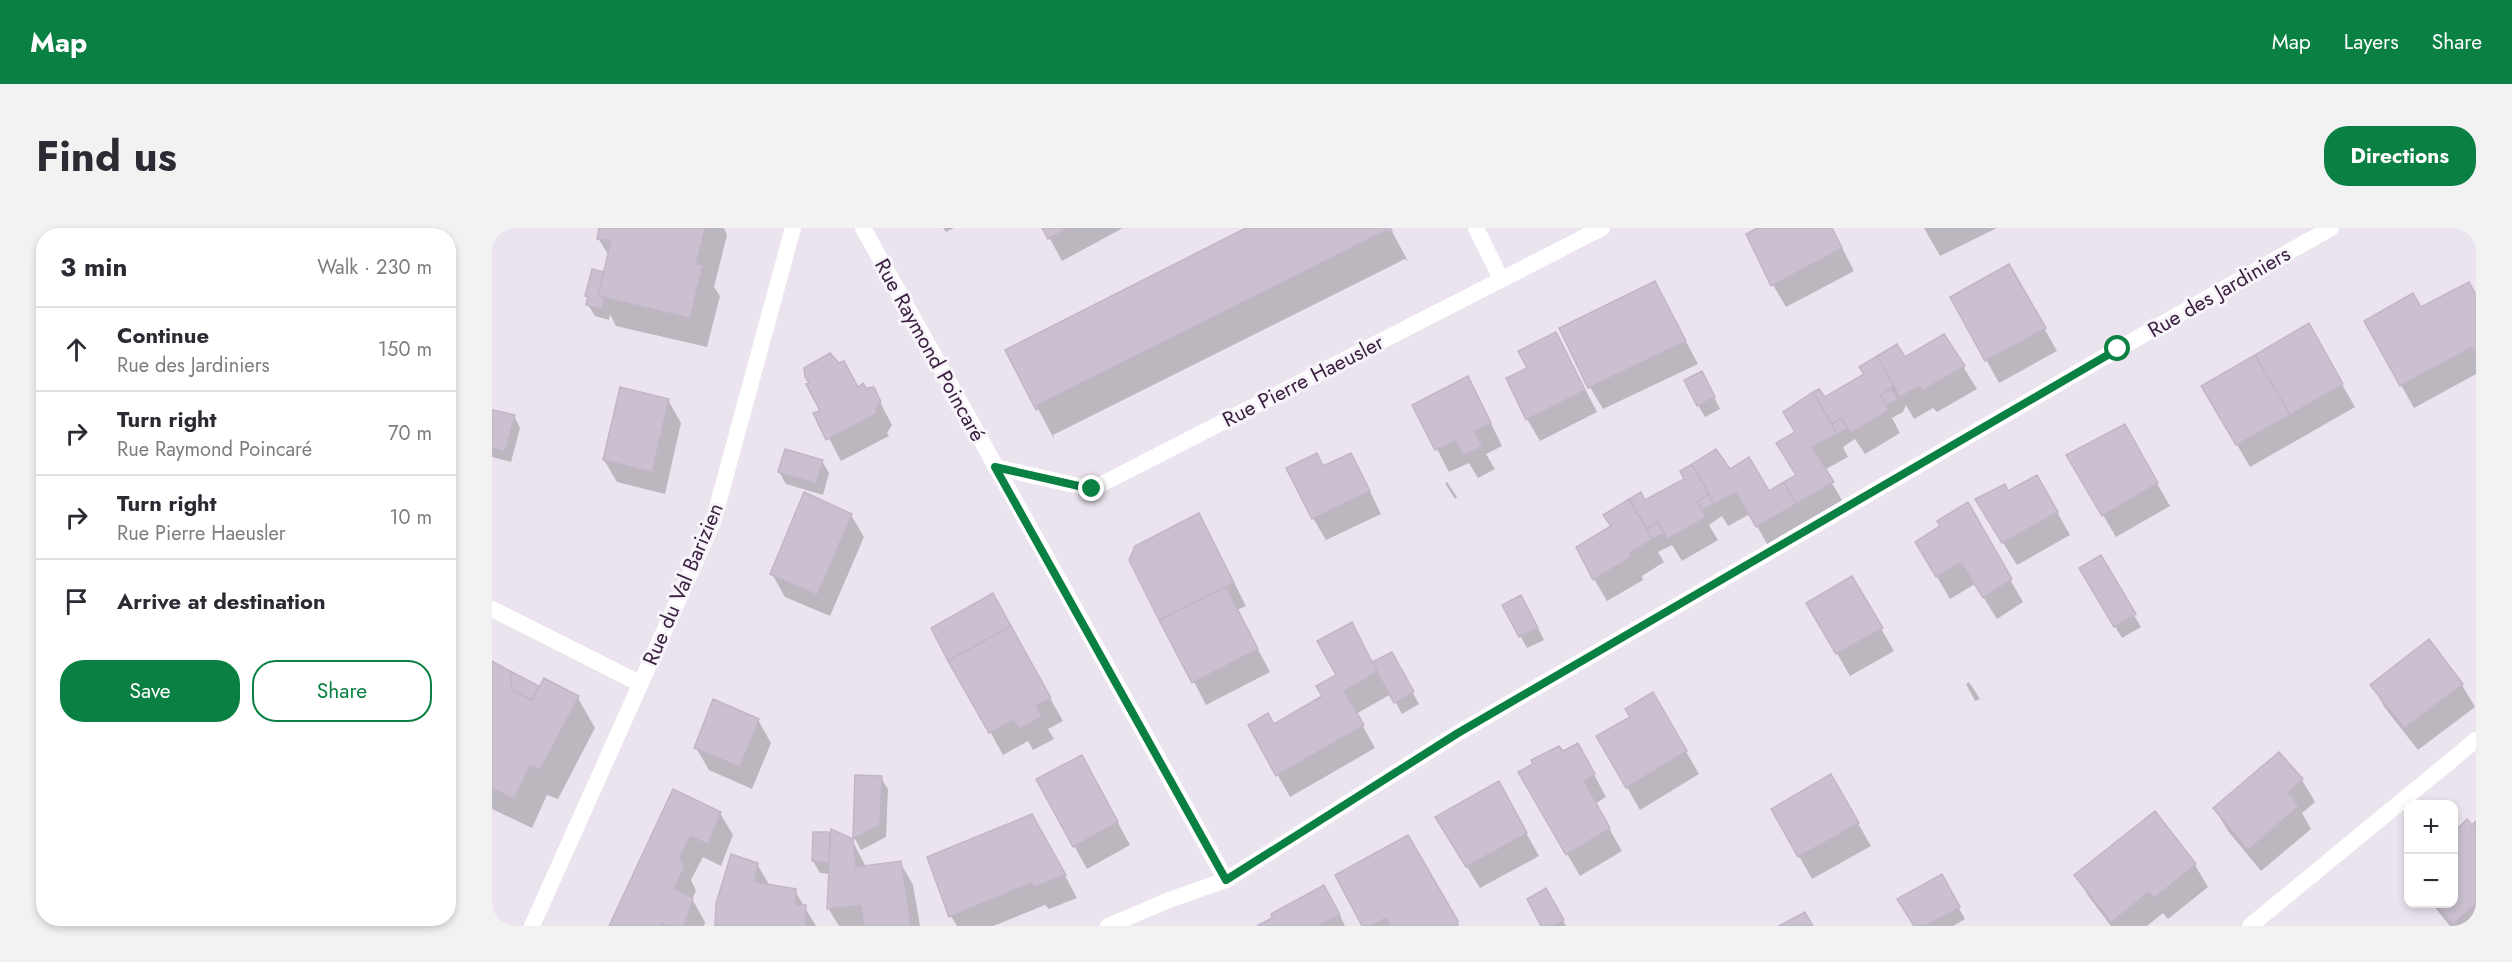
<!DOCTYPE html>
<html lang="en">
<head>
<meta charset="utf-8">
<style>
  body { margin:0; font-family:Jost,sans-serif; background:#f2f2f3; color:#2b2b33 }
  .controls { position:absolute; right:18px; bottom:18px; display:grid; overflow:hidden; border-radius:12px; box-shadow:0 3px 9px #0003 }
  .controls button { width:54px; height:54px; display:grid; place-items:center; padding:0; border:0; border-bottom:2px solid #e1e1e2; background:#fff; color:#2b2b33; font:30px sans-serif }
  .stop { position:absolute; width:18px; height:18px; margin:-14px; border:4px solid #0b8043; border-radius:50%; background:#fff }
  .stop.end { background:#0b8043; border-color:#fff; box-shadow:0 2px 6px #0008 }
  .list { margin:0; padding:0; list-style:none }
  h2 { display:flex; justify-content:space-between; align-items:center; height:78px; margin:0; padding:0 24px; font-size:26px }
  h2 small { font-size:20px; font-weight:400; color:#7c7c81 }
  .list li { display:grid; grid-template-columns:39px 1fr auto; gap:18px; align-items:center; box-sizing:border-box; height:84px; padding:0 24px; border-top:2px solid #e1e1e2 }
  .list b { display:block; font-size:22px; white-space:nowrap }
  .list p { margin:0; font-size:20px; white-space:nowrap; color:#7c7c81 }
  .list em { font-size:20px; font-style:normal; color:#7c7c81 }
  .actions { display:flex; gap:12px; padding:18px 24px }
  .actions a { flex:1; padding:14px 0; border:2px solid #0b8043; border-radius:24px; text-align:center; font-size:21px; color:#0b8043 }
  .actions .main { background:#0b8043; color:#fff }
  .icon { flex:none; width:33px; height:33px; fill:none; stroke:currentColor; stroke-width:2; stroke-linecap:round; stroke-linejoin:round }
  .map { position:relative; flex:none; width:1984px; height:698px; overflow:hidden; border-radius:24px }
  header { display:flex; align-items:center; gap:36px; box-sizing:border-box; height:84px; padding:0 30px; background:#0b8043; color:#fff }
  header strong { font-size:28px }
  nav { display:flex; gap:33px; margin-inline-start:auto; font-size:21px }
  .intro { display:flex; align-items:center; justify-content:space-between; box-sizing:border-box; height:144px; padding:0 36px }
  h1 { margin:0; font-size:42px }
  .button { padding:15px 27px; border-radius:24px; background:#0b8043; color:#fff; font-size:21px; font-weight:700 }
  main { display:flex; gap:36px; padding:0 36px }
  aside { flex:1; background:#fff; border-radius:24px; box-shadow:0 3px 9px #0003 }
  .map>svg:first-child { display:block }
</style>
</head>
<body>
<header>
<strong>Map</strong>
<nav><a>Map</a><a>Layers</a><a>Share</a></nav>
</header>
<div class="intro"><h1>Find us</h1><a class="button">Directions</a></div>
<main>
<aside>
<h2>3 min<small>Walk · 230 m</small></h2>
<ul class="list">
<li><svg class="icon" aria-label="ahead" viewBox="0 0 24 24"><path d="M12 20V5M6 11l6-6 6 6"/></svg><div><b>Continue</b><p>Rue des Jardiniers</p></div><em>150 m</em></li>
<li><svg class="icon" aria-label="right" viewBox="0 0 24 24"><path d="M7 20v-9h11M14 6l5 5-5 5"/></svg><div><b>Turn right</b><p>Rue Raymond Poincaré</p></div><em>70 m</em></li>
<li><svg class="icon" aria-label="right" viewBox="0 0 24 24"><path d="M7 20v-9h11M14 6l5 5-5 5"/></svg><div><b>Turn right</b><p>Rue Pierre Haeusler</p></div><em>10 m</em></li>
<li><svg class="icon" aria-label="arrive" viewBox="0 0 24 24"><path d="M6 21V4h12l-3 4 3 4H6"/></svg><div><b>Arrive at destination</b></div></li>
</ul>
<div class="actions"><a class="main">Save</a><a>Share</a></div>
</aside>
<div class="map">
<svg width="1984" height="698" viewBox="0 0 1984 698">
  <rect width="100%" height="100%" fill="#ebe4ee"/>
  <path fill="#0003" d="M 109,0 L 232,0 L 235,7 L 222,59 L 228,68 L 215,119 L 124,98 L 118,86 L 117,92 L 103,88 L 96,77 L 113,46 L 117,28 L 106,10 Z
    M 451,0 L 462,0 L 454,4 Z
    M 552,0 L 631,0 L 570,33 Z
    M 758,0 L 898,0 L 916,33 L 913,31 L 561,207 L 562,211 L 515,122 Z
    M 1269,0 L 1340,0 L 1362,43 L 1294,79 L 1281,57 Z
    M 1432,0 L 1505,0 L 1448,28 Z
    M 1517,38 L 1565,123 L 1507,155 L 1460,70 Z
    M 1984,69 L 1984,146 L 1922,180 L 1909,157 L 1928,81 Z
    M 1175,78 L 1206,136 L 1111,181 L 1098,159 Z
    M 1816,97 L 1863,179 L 1758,239 L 1711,158 Z
    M 1452,108 L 1485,161 L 1445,184 L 1441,180 L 1422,191 L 1414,177 L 1411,184 L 1400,190 L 1408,205 L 1373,226 L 1363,211 L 1351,219 L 1356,229 L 1332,242 L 1353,277 L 1278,321 L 1258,286 L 1236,298 L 1230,288 L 1217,297 L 1226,312 L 1190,333 L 1180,317 L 1166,324 L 1172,334 L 1150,348 L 1151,352 L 1115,373 L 1102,351 L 1120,298 L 1113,287 L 1148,266 L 1153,274 L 1238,244 L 1276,265 L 1305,248 L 1305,205 L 1293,184 L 1327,163 L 1333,171 L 1374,147 L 1369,139 L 1404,118 L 1413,131 Z
    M 1076,128 L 1105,184 L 1048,213 L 1035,191 L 1037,140 Z
    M 347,136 L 366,160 L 381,161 L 400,197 L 395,205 L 397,208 L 349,233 L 324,186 L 330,183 Z
    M 1216,157 L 1228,181 L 1213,189 L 1206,177 Z
    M 176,172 L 189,195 L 173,266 L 125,254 L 112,232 Z
    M 988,173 L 1010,218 L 994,226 L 1003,241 L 986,250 L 977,235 L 957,244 L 922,177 Z
    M 2,184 L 22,188 L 28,200 L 19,234 L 0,229 L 0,193 Z
    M 1632,198 L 1678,278 L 1624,309 L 1576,228 Z
    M 330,233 L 337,245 L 331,267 L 294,256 L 287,244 Z
    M 832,240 L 871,249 L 889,286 L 834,312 L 821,290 Z
    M 1545,249 L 1578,307 L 1525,337 L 1498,294 L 1516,265 Z
    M 955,254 L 965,269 L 963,271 L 953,255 Z
    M 1475,276 L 1531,374 L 1505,391 L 1483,356 L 1458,371 L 1438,337 L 1450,299 Z
    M 359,287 L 372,309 L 338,388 L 293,369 L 280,346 Z
    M 719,309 L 754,378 L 745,382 L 778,444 L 714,477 L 639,332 Z
    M 1608,329 L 1649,399 L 1630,410 L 1595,353 Z
    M 1360,350 L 1402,423 L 1358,448 L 1316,375 Z
    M 500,367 L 571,493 L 556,501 L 562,511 L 541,522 L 536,513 L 511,527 L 441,400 Z
    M 1012,377 L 1036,381 L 1052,412 L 1035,420 Z
    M 899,426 L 927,476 L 910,486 L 899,466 L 864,486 L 883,520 L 798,569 L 758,498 L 781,497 L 832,469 L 846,447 L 881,435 Z
    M 0,435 L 47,462 L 86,470 L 103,500 L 66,571 L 55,567 L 40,600 L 0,581 Z
    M 1477,454 L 1481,460 L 1488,471 L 1483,473 L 1474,456 Z
    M 1880,457 L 1970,457 L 1983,479 L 1926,522 L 1893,480 Z
    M 1161,466 L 1207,546 L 1148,582 L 1106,509 L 1140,489 Z
    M 266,492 L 279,515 L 260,561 L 217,542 L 204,520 Z
    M 1071,525 L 1098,539 L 1114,569 L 1103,576 L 1130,623 L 1088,648 L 1028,545 Z
    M 364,548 L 389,550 L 396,561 L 394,609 L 369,622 L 363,611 Z
    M 1339,548 L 1379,618 L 1320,651 L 1281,582 Z
    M 602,551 L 638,617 L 595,641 L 546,552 Z
    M 1810,552 L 1823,574 L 1810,585 L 1819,601 L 1769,643 L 1736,603 L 1723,581 Z
    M 181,563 L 228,585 L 241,607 L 229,638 L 211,629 L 199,652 L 204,663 L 200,671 L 213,694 L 212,698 L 118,698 Z
    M 1019,578 L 1047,628 L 988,660 L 958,612 Z
    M 1975,594 L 1980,599 L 1984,595 L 1984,698 L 1958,698 L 1940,676 L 1962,676 L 1962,606 Z
    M 338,606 L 340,609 L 360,612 L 374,639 L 408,634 L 421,657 L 428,698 L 347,698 L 336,680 L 338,646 L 328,645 L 321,633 Z
    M 916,609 L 967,698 L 872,698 L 845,648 Z
    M 553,610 L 585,670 L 557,681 L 553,677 L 501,698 L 465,698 L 459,688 Z
    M 265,636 L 278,658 L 303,663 L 324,698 L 225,698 L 226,677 Z
    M 1703,637 L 1716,659 L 1676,691 L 1671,685 L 1655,698 L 1619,698 L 1597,669 L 1584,647 Z
    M 1449,648 L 1473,691 L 1461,698 L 1423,698 L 1407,672 Z
    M 1054,662 L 1074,698 L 1051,698 L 1037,672 Z
    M 845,681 L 853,698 L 768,698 L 782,690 Z"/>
  <path fill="#cac0cf" stroke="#c3b5c9" stroke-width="1.5" d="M 107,0 L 213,0 L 204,36 L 211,37 L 198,90 L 106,68 L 119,13 L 105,11 Z
    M 550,0 L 577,0 L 556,11 Z
    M 754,0 L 898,0 L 900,3 L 897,5 L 895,2 L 545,177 L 547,180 L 544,182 L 513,122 Z
    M 1265,0 L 1340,0 L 1350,20 L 1279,58 L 1254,6 Z
    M 1517,36 L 1554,100 L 1493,133 L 1458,69 Z
    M 100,41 L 112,44 L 106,68 L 113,69 L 110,81 L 94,77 L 96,69 L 93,68 Z
    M 1163,53 L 1194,113 L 1096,160 L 1067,100 Z
    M 1977,54 L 1984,67 L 1984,126 L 1980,119 L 1908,158 L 1872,93 L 1921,65 L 1929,79 Z
    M 1817,95 L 1851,156 L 1798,187 L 1763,127 Z
    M 1064,104 L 1093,162 L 1034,192 L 1014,150 L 1035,140 L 1026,123 Z
    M 1452,106 L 1473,138 L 1431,162 L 1427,158 L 1408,169 L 1385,128 L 1405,116 L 1413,129 Z
    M 338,125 L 347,135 L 352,133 L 366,159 L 371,155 L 374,160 L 382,159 L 389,174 L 383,181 L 385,185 L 334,212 L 321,185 L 328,183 L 314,156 L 317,155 L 313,149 L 312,140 Z
    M 1763,127 L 1798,187 L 1744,217 L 1709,158 Z
    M 1385,128 L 1401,157 L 1399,161 L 1388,167 L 1397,182 L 1359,205 L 1349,190 L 1340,196 L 1321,164 L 1327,161 L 1333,169 L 1372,146 L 1367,139 Z
    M 1210,143 L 1223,169 L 1205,178 L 1192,152 Z
    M 976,148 L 999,195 L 982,204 L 991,218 L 971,228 L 964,213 L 943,222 L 920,177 Z
    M 128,159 L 177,171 L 160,244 L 111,232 Z
    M 1399,161 L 1406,171 L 1395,178 L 1388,167 Z
    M 1321,164 L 1345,206 L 1320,219 L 1342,254 L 1304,276 L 1292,254 L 1304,247 L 1284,215 L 1303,204 L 1291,184 Z
    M 1,182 L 23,187 L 13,223 L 0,220 Z
    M 1349,190 L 1356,200 L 1345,206 L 1340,196 Z
    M 1633,196 L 1666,255 L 1610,288 L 1574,227 Z
    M 293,221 L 331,232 L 324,256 L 286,244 Z
    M 1224,221 L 1238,241 L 1257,229 L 1277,263 L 1292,254 L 1304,276 L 1264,299 L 1244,264 L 1222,276 L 1200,236 Z
    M 825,225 L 831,238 L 859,225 L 878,263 L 820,291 L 794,240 Z
    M 1200,236 L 1217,266 L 1205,274 L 1214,289 L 1175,311 L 1166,294 L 1155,301 L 1137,271 L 1149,264 L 1153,272 L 1192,251 L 1188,243 Z
    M 1545,247 L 1566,284 L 1510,315 L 1483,271 L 1513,256 L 1516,263 Z
    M 312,264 L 360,286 L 325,367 L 278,346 Z
    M 1217,266 L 1222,276 L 1211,282 L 1205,274 Z
    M 1137,271 L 1160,311 L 1138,325 L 1139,329 L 1101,352 L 1084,319 L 1119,298 L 1111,287 Z
    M 1476,274 L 1520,351 L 1491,370 L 1469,334 L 1444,349 L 1423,314 L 1448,298 L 1445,293 Z
    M 707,285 L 742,355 L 667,392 L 637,332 L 643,318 Z
    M 1166,294 L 1172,306 L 1160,311 L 1155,301 Z
    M 1609,327 L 1644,386 L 1622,399 L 1587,340 Z
    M 1360,348 L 1391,400 L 1344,426 L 1314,375 Z
    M 734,359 L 766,421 L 700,455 L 667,392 Z
    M 501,365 L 519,398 L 456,433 L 439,400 Z
    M 1029,367 L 1046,400 L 1027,409 L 1010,377 Z
    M 860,394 L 885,444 L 852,463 L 872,497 L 784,548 L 756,497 L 776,485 L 782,496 L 830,468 L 824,458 L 844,447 L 825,413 Z
    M 519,398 L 559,470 L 544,478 L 550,488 L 527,501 L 522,492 L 497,505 L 456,433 Z
    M 1937,411 L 1971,456 L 1912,500 L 1878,457 Z
    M 900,424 L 922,464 L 902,475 L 880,434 Z
    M 0,433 L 18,443 L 20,463 L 40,472 L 52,450 L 87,468 L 48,542 L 38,538 L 22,571 L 0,560 Z
    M 18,443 L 47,458 L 40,472 L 20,463 Z
    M 1161,464 L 1195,523 L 1134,560 L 1104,508 L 1138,489 L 1133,481 Z
    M 221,471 L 267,491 L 248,539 L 202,520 Z
    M 1086,515 L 1103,546 L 1092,553 L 1118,600 L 1074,627 L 1026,544 L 1041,536 L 1039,532 L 1067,518 L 1071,523 Z
    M 1787,524 L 1811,551 L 1796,564 L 1807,578 L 1756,622 L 1721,580 Z
    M 590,527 L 626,594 L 581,619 L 544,551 Z
    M 1339,546 L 1367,595 L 1306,629 L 1279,581 Z
    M 363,547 L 390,548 L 388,597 L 361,611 Z
    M 1007,553 L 1035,605 L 974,639 L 943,589 Z
    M 181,561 L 229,584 L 216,616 L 198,608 L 188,629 L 192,640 L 182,661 L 201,670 L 192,698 L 175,698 L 169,695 L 168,698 L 117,698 Z
    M 1663,583 L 1704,636 L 1662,670 L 1657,664 L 1619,694 L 1582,647 Z
    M 540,586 L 574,647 L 542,659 L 539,655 L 457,689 L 435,629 Z
    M 1975,591 L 1980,597 L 1984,593 L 1984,676 L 1961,696 L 1944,676 L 1962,676 L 1962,604 Z
    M 339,601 L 361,611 L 364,639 L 409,633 L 419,698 L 372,698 L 369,677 L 335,681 Z
    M 321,604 L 338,604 L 337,635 L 320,633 Z
    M 916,607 L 966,693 L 965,698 L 899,698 L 894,690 L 878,698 L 870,698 L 843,647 Z
    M 239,626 L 266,635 L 262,654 L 304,661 L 304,677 L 314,677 L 313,698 L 223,698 L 224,676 Z
    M 1450,646 L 1468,679 L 1433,698 L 1422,698 L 1405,671 Z
    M 832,657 L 848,687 L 829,696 L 830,698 L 765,698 L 780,690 L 779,686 Z
    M 1054,660 L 1072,692 L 1062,698 L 1049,698 L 1035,671 Z
    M 1313,684 L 1321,698 L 1287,698 Z"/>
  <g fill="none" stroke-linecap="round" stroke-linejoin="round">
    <path stroke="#fff" stroke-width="16" d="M 984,0 L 1009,51"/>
    <path stroke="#fff" stroke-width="16" d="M 371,0 L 734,652
      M 503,239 L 600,261 L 1110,0
      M 0,381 L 149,456
      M 40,698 L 221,294 L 301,0
      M 616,698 L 677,672 L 734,652 L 966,505 L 1626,121 L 1839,0
      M 1758,698 L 1984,512"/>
  </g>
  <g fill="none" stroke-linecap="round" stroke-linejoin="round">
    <path stroke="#0b8043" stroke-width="8" d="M 600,261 L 503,239 L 734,652 L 966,505 L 1626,121"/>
  </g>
  <g text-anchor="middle" stroke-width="6" stroke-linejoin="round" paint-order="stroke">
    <g font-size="21" fill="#3d2142" stroke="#f8f5fa">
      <text transform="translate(1727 64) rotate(-30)" y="7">Rue des Jardiniers</text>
      <text transform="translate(438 122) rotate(61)" y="7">Rue Raymond Poincaré</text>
      <text transform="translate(811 153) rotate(-27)" y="7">Rue Pierre Haeusler</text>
      <text transform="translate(191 356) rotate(-67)" y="7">Rue du Val Barizien</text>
    </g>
  </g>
</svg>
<div class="controls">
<button>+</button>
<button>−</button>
</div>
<div class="stop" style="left:1626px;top:121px"></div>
<div class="stop end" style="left:600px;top:261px"></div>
</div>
</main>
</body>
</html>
